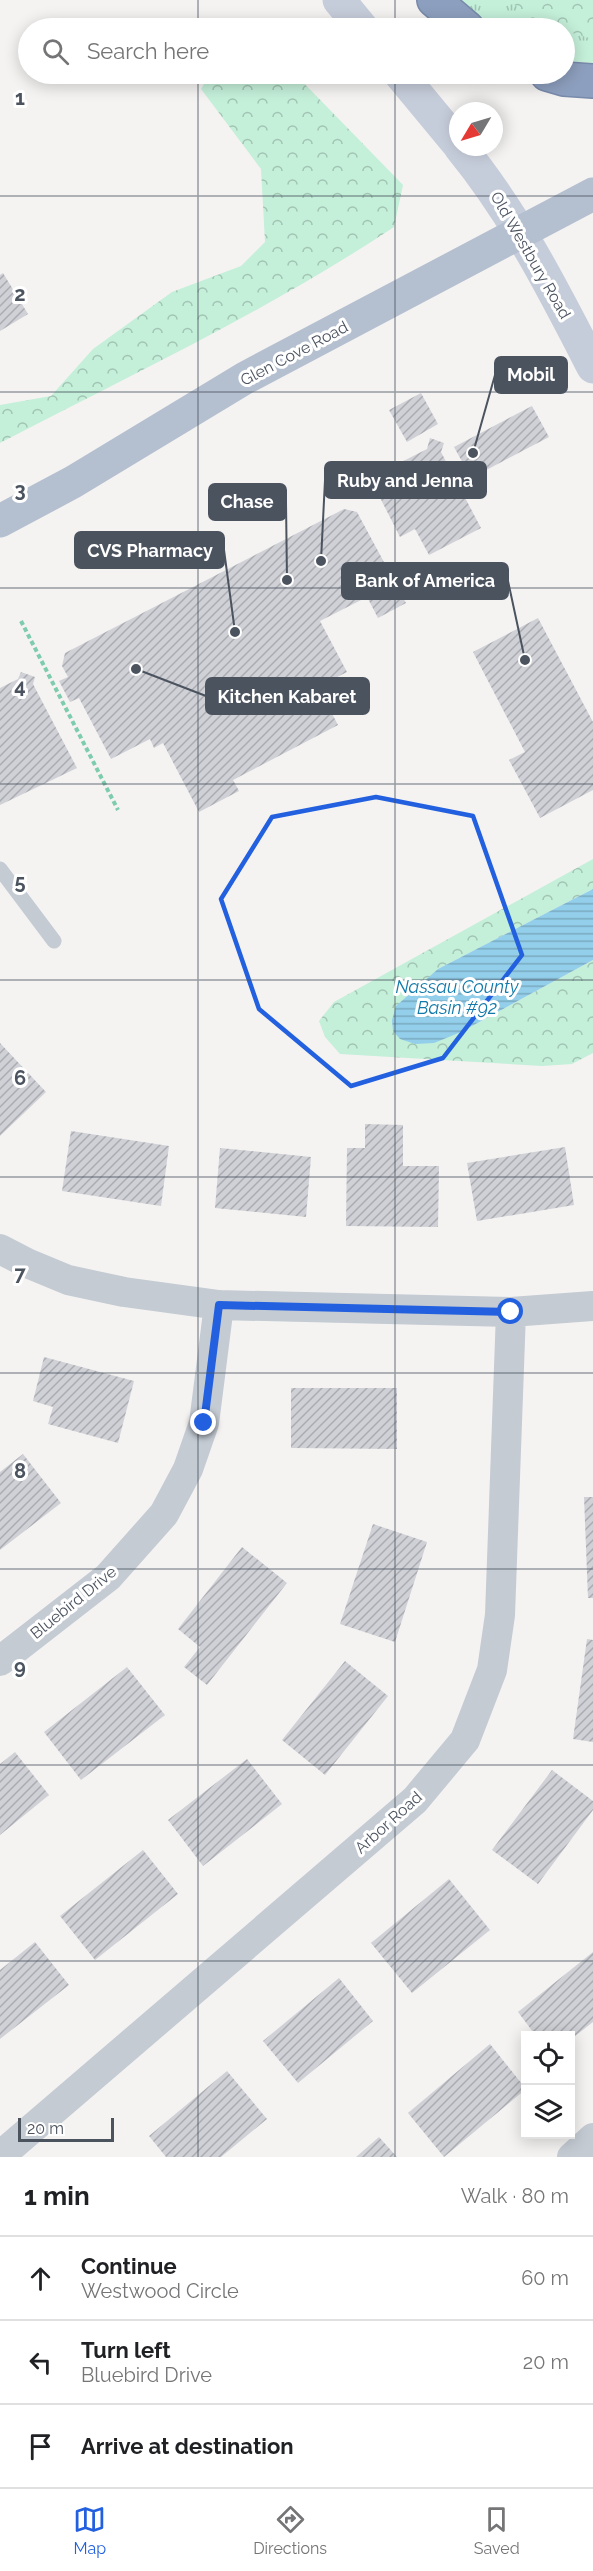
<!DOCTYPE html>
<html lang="en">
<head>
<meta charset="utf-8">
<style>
  body { margin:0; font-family:Raleway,sans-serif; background:#f6f6f6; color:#202124 }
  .controls { position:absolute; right:18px; bottom:18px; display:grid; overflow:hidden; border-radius:0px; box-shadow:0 3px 15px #0003 }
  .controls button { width:54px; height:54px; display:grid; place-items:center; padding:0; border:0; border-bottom:2px solid #e0e0e0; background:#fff; color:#202124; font:30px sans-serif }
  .compass { position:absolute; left:449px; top:102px; width:54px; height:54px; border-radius:50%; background:#fff; box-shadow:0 3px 15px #0003; rotate:232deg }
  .scale { position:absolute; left:18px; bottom:15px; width:96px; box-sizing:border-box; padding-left:6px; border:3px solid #4b535f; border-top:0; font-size:16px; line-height:21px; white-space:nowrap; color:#4b535f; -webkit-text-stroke:4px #fff; paint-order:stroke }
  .stop { position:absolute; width:18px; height:18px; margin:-14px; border:4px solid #2260df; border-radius:50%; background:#fff }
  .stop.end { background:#2260df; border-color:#fff; box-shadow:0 2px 6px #0008 }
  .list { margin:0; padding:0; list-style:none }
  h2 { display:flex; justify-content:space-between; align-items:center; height:78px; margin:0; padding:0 24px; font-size:26px }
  h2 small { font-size:20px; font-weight:400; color:#757577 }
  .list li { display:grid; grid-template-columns:39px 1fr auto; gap:18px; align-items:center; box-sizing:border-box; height:84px; padding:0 24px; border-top:2px solid #e0e0e0 }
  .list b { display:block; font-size:22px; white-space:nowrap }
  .list p { margin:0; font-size:20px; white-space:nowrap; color:#757577 }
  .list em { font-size:20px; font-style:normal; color:#757577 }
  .icon { flex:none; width:33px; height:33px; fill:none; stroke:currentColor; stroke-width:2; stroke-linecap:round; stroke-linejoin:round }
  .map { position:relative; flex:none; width:593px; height:2157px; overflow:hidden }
  .search { position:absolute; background:#fff; box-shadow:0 3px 15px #0003; left:18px; right:18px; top:18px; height:66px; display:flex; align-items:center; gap:15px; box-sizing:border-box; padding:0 21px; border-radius:33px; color:#757577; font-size:22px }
  .sheet { height:330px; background:#fff }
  nav { display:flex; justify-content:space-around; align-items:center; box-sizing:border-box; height:84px; border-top:2px solid #e0e0e0; background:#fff; font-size:16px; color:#757577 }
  nav a { display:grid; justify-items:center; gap:3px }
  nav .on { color:#2260df }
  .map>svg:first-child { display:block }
</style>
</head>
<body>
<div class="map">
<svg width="593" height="2157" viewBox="0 0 593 2157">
  <defs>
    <pattern id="grass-tufts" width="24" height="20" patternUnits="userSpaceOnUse" patternTransform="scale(1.5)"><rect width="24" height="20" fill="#c4efd9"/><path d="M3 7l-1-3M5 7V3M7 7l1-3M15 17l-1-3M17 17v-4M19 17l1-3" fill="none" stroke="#a1c4b3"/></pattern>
    <pattern id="forest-crowns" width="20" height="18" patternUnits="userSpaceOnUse" patternTransform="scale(1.5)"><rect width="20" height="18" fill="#c4efd9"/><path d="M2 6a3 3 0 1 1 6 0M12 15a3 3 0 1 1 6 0" fill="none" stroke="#a1c4b3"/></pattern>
    <pattern id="water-rules" width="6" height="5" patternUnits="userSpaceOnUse" patternTransform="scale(1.5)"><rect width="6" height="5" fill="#93ceea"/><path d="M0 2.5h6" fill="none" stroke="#7aaac1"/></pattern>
    <pattern id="building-hatch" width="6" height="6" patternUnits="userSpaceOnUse" patternTransform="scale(1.5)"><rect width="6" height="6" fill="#d0d1d6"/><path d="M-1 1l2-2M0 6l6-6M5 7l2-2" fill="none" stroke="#abacb1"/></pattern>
  </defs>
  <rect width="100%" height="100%" fill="#f4f3f2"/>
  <path fill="url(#grass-tufts)" d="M 460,0 L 593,0 L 593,63 L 565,61 L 564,28 L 497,28 L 473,14 Z"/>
  <path fill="url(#forest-crowns)" d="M 508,0 L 593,0 L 593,39 L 565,31 L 564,28 L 537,22 Z
    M 210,74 L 295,74 L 403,185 L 394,227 C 269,310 133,374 0,443 L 0,405 L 51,396 L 93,349 L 172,292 L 241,266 L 265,242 L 261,169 L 201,89 Z
    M 593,859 L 593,889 L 438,969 L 461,1032 L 593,960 L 593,1053 L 572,1064 L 542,1066 L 340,1054 L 325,1037 L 319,1021 L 334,1002 Z"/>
  <path fill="url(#water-rules)" d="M 593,889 L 593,960 L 461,1032 L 434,1043 L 415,1044 L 400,1039 L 393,1031 L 392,1020 L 396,1006 L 438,969 Z"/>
  <path fill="url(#building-hatch)" d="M 3,273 L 28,314 L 0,331 L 0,275 Z
    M 421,393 L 438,424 L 407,442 L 389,410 Z
    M 532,406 L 549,437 L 471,478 L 454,447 Z
    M 430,438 L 444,443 L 441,452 L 481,528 L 429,555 L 415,529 L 400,537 L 370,478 L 427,449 Z
    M 344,509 L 357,512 L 406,603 L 378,618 L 367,597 L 320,621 L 347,672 L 318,687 L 338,725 L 233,780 L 239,791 L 199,812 L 163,743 L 154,748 L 150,739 L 111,759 L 79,698 L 70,702 L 59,681 L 68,677 L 62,666 L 65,653 Z
    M 538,618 L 593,722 L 593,790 L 540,818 L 509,760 L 525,752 L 473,652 Z
    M 21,672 L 35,677 L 33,684 L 77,768 L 0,805 L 0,688 L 18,679 Z
    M 0,1043 L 46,1092 L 0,1136 Z
    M 365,1124 L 403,1125 L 403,1166 L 439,1166 L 438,1227 L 346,1226 L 347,1148 L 365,1148 Z
    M 71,1131 L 169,1146 L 161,1206 L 62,1191 Z
    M 565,1147 L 574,1205 L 477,1221 L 467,1163 Z
    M 220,1148 L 311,1157 L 306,1217 L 215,1208 Z
    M 44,1357 L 134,1381 L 118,1443 L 48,1424 L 53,1407 L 33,1401 Z
    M 291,1388 L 397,1388 L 397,1449 L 291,1448 Z
    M 23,1454 L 61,1503 L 0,1550 L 0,1472 Z
    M 584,1497 L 593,1497 L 593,1598 L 588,1598 Z
    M 373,1524 L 427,1542 L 395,1642 L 340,1624 Z
    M 242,1547 L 287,1583 L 207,1685 L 184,1667 L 200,1647 L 178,1629 Z
    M 587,1639 L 593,1640 L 593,1742 L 573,1739 Z
    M 345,1661 L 388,1696 L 325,1775 L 282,1740 Z
    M 127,1667 L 165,1715 L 81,1780 L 44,1732 Z
    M 15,1752 L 49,1795 L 0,1835 L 0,1764 Z
    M 247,1759 L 282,1804 L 203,1866 L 168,1820 Z
    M 552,1770 L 593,1801 L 593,1810 L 538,1884 L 492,1850 Z
    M 143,1850 L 178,1894 L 95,1960 L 60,1916 Z
    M 449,1879 L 490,1930 L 412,1993 L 371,1943 Z
    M 35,1942 L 69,1985 L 0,2039 L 0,1970 Z
    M 593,1952 L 593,2022 L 570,2040 L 570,2036 L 536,2036 L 518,2012 Z
    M 339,1978 L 373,2021 L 298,2083 L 263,2041 Z
    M 490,2044 L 526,2089 L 444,2157 L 408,2113 Z
    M 227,2071 L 267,2119 L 221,2157 L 166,2157 L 149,2136 Z
    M 379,2137 L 397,2157 L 356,2157 Z"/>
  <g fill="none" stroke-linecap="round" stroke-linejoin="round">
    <defs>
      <path id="highway" d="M 434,0 L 467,28
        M 547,74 L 564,79 L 593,81"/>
    </defs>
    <use href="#highway" stroke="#788aaa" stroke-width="36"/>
    <path stroke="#7dccae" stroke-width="4" stroke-dasharray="4.5 3" stroke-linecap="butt" d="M 21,621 L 118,810"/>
    <path stroke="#c4cbd3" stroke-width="15" d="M 0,869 L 54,941"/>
    <path stroke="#c4cbd3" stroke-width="30" d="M 0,1249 L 27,1263 L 68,1280 L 124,1292 L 219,1305 L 511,1312 L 593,1306
      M 0,1661 L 108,1577 L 164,1514 L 188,1469 L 204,1423 L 219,1305
      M 0,2156 L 415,1800 L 465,1740 L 492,1670 L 500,1615 L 511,1312
      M 572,2157 L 593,2138"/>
    <path stroke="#c6cdda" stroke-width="33" d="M 339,0 L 362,28
      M 400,74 L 458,144
      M 460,147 C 515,214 554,291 593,367"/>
    <path stroke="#b4bfcf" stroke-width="33" d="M 0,521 L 73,482 L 245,378 L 593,194"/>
    <use href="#highway" stroke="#8d9fbe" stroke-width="33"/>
  </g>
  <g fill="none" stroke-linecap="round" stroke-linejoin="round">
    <path stroke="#2260df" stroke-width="8" d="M 204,1423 L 219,1305 L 511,1312"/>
  </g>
  <path fill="none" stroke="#2260df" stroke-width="4.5" stroke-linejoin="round" d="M 376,797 L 473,816 L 522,955 L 443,1058 L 351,1086 L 259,1009 L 221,899 L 272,817 Z"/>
  <path fill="none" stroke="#4b535f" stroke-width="1.5" stroke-opacity="0.55" d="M 198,0 L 198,28M 395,0 L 395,28M 198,74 L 198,2157M 395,74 L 395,2157M 0,196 L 593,196M 0,392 L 593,392M 0,588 L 593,588M 0,784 L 593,784M 0,980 L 593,980M 0,1177 L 593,1177M 0,1373 L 593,1373M 0,1569 L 593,1569M 0,1765 L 593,1765M 0,1961 L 593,1961"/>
  <g text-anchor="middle" stroke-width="6" stroke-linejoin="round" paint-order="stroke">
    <g font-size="16" fill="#4b535f" stroke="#fff">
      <text transform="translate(531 255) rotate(60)" y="6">Old Westbury Road</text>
      <text transform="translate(294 353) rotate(-28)" y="6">Glen Cove Road</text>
      <text transform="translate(73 1602) rotate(-39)" y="6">Bluebird Drive</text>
      <text transform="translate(388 1822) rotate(-42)" y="6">Arbor Road</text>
    </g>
    <g font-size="18" font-style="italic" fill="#127aaa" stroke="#fff">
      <text x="457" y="993">Nassau County<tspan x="457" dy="21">Basin #92</tspan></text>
    </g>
  </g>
  <g font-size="20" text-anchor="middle" font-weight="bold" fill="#4b535f" stroke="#fff" stroke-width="6" stroke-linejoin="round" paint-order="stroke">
    <text x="20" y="105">1</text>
    <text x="20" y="301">2</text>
    <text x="20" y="497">3</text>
    <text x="20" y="693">4</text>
    <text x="20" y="889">5</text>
    <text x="20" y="1085">6</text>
    <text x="20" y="1281">7</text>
    <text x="20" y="1478">8</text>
    <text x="20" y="1674">9</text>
  </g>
  <path fill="none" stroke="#4b535f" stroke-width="2" d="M473 453L495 375M321 561L325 480M287 580L286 502M235 632L224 550M525 660L508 581M136 669L206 696"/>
  <g fill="#4b535f" stroke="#fff" stroke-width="2">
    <circle cx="473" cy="453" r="6"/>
    <circle cx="321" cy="561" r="6"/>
    <circle cx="287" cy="580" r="6"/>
    <circle cx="235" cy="632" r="6"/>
    <circle cx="525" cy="660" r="6"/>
    <circle cx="136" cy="669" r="6"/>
  </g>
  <g fill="#4b535f" stroke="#4b535f" stroke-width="2">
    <rect x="495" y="357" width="72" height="36" rx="6"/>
    <rect x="325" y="462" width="161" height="36" rx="6"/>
    <rect x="209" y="484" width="77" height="36" rx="6"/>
    <rect x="75" y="532" width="149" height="36" rx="6"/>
    <rect x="342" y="563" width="166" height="36" rx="6"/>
    <rect x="206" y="678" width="163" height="36" rx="6"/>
  </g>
  <g font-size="18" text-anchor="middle" font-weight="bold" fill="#fff">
    <text x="531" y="381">Mobil</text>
    <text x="405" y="487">Ruby and Jenna</text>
    <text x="247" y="508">Chase</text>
    <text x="150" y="557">CVS Pharmacy</text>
    <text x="425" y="587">Bank of America</text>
    <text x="287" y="703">Kitchen Kabaret</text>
  </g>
</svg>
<div class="controls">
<button><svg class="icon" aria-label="locate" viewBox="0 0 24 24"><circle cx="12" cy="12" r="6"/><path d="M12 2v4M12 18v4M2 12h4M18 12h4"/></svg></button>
<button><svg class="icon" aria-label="layers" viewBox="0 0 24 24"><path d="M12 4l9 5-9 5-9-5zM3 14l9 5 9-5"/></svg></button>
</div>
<svg class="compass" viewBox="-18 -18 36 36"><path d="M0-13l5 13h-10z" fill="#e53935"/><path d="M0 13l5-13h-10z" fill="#757577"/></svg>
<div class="scale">20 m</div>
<div class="stop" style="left:511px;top:1312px"></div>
<div class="stop end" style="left:204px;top:1423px"></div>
<div class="search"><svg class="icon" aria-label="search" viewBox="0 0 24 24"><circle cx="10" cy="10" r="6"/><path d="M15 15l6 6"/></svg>Search here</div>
</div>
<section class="sheet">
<h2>1 min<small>Walk · 80 m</small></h2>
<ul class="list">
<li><svg class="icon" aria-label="ahead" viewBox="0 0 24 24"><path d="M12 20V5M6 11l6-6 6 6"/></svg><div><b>Continue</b><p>Westwood Circle</p></div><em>60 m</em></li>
<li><svg class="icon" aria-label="left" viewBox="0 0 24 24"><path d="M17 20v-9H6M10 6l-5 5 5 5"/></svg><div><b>Turn left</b><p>Bluebird Drive</p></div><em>20 m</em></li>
<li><svg class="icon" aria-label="arrive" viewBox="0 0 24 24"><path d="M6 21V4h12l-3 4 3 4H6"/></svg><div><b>Arrive at destination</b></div></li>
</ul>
</section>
<nav>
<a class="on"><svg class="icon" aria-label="map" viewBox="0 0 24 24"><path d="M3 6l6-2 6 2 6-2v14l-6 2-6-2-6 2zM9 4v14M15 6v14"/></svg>Map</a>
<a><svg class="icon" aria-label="directions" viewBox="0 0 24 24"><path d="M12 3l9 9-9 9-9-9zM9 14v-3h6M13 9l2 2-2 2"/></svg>Directions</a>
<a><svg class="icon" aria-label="saved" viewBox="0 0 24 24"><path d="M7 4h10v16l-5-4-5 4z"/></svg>Saved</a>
</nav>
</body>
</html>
